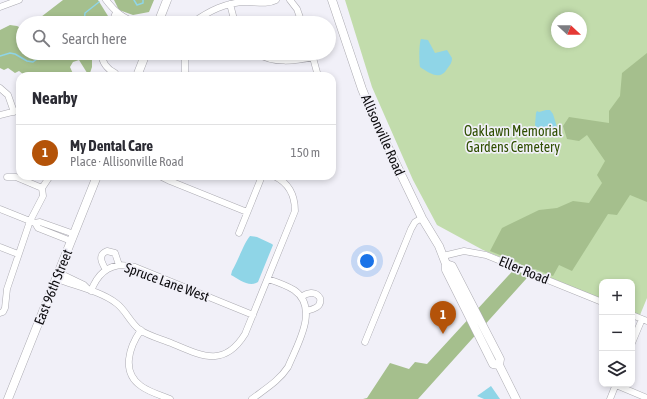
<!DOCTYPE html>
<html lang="en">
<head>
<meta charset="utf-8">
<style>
  body { margin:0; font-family:"Asap Condensed",sans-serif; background:#f7f7f7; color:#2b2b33 }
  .controls { position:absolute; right:12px; bottom:12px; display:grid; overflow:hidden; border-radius:8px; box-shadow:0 2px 6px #0003 }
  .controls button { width:36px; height:36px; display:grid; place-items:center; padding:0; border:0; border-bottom:1px solid #e1e1e2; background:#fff; color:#2b2b33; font:20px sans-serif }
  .compass { position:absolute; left:551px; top:12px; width:36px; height:36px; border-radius:50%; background:#fff; box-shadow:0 2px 6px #0003; rotate:112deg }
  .you { position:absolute; left:367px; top:261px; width:14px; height:14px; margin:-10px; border:3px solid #fff; border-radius:50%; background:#1a73e8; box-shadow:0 0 0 6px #1a73e833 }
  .badge { display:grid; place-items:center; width:26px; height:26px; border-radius:50%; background:#b45309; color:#fff; font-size:13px; font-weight:700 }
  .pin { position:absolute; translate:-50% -33px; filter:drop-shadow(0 1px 2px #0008) }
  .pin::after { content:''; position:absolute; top:21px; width:14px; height:12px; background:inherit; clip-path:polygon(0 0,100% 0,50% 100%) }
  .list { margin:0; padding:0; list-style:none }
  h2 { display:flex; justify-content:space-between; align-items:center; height:52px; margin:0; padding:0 16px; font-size:17px }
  h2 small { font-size:13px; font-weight:400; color:#7c7c81 }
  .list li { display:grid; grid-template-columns:26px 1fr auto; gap:12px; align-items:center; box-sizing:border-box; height:56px; padding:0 16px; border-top:1px solid #e1e1e2 }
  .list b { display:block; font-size:15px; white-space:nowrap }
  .list p { margin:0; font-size:13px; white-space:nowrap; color:#7c7c81 }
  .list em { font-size:13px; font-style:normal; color:#7c7c81 }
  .icon { flex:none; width:22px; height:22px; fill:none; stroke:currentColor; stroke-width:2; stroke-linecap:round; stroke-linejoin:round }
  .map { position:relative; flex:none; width:647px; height:399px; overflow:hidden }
  .search { position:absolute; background:#fff; box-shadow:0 2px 6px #0003; left:16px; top:16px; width:320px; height:44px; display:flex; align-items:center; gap:10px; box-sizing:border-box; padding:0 14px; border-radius:22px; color:#7c7c81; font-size:15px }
  .panel { position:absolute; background:#fff; box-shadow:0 2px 6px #0003; left:16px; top:72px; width:320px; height:108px; border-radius:12px }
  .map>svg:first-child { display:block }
</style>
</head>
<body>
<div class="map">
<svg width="647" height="399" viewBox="0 0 647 399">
  <rect width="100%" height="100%" fill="#f1f0f8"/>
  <path fill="#c2dcac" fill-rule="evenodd" d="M 345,0 L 647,0 L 647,298 L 640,315 L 632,312 L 632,282 L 602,282 L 602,299 L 483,250 L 437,225 L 413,180 L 372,87 ZM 557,18 L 581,18 L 581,42 L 557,42 Z"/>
  <path fill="#a5bf8d" d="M 63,0 L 98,0 L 108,16 L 106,23 L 26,23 L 37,20 Z
    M 114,0 L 154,0 L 149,12 L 133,15 L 119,10 Z
    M 10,25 L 17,26 L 23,29 L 23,53 L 92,53 L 92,67 L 89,76 L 79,60 L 73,62 L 70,67 L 74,76 L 22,76 L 23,74 L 19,71 L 15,73 L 8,68 L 4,70 L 0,68 L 0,30 Z
    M 647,53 L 647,202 L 630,195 L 617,215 L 608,214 L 572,271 L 559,265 L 553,276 L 535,269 L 418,399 L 363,399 L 367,398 L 390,363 L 409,369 L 415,362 L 427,364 L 520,263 L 490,251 L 502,228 L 539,210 L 557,208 L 573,201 L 589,203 L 602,183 L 597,175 L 605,161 L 587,135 L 579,141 L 567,139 L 563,126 L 569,117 L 609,123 L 609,111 L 620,96 L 622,73 Z"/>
  <path fill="#8fd5e7" d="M 421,39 L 428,40 L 435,53 L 447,50 L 452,58 C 452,63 450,65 447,69 C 440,81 429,73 420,67 C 419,62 419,43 421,39 Z
    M 546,110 L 550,110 L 553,114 L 557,127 L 554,129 L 538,130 L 535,125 L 536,113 L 537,111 L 539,112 Z
    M 250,236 L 257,237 L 272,244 L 273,245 L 258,282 C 249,288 239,279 231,275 L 232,271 C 238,261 244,243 250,236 Z
    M 491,386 L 500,399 L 484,399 L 477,396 Z"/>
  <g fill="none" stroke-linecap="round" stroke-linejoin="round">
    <path stroke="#8fd5e7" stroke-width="1.5" d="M 134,0 L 137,5 L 143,3 L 143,0
      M 84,23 L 85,13 L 99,2
      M 0,56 L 10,53 L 15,54 L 27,61 L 33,62 L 45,53"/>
    <defs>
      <path id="minor" d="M 106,0 C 115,12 123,18 137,23
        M 290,0 L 297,9 L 302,23
        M 230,4 L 235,23
        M 0,7 L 19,0
        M 112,23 L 116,12
        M 192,23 C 209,11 226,2 247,2 C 257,2 266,5 276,0
        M 101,53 C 102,62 107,69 115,73
        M 185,53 L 185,72 L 188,76
        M 257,53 C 273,64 295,61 313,57
        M 312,54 L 318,76
        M 0,88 L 8,95 L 14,112
        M 0,115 L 20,110
        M 160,176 L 170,181 L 247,212
        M 7,177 L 16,177 L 42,188
        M 0,209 L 35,223 L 40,222 L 74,234
        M 35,223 L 38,228 L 71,241
        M 239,233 L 262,176
        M 0,247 L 18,254
        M 443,256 L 464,251 L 486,255 L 602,302
        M 106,270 C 102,263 97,255 107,251 L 115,253 L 119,265
        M 59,273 L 84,285 L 87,288
        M 57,279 C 75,286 100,291 116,303 C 126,310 130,323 140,330 C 149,336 161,339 171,343 C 202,356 224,368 245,334 L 295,211 C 295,195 289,183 274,176
        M 91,291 C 99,270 113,261 135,267 L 253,315
        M 301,297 C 307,293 315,290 320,298 C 322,307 314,309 306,311
        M 0,313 L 3,312 L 5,308 L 7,289 L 30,221 L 43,196 L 42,188 L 50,176
        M 632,315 L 647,321
        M 141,330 C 129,347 121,372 141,386 C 149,392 160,395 170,399
        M 365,342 L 411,229 L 415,222 L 422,218
        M 632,343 L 642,319
        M 616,385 L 647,398
        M 252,399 C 265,389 279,381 288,367 C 297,345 320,308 294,290 C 286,285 277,282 268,279
        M 610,399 L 616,384"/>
      <path id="major" d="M 332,0 L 362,89 L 374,118 L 422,218 L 439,246 L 446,264 L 446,270 L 493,364 L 499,365
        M 158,23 L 167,0
        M 137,76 L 146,53
        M 446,264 L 452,266 L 500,359 L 499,365 L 516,399
        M 8,399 L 97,176"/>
    </defs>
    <use href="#minor" stroke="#acabb2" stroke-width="7"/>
    <use href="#major" stroke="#acabb2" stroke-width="9"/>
    <use href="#minor" stroke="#fff" stroke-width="6"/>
    <use href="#major" stroke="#fff" stroke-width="8"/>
  </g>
  <g text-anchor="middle" stroke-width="3.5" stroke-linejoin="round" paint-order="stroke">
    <g font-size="14" fill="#2f4e00" stroke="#f1f0f8">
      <text x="513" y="136">Oaklawn Memorial<tspan x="513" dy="16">Gardens Cemetery</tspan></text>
    </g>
    <g font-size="14" fill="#0c0b0e" stroke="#f1f0f8">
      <text transform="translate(383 135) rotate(66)" y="5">Allisonville Road</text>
      <text transform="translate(524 270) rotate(22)" y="5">Eller Road</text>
      <text transform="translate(167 282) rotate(20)" y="5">Spruce Lane West</text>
      <text transform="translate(53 287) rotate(-68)" y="5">East 96th Street</text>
    </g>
  </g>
</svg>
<div class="controls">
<button>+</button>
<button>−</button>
<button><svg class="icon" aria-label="layers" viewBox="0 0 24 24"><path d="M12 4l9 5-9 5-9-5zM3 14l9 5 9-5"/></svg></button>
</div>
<svg class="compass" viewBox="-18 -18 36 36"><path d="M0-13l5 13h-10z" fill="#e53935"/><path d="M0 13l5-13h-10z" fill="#7c7c81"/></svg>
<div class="you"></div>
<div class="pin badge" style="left:443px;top:334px">1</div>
<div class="search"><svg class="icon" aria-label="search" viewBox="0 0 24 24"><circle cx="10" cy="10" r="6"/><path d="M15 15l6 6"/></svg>Search here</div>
<section class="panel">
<h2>Nearby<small></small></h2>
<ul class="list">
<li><span class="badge">1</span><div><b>My Dental Care</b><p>Place · Allisonville Road</p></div><em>150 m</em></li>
</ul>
</section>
</div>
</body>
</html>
